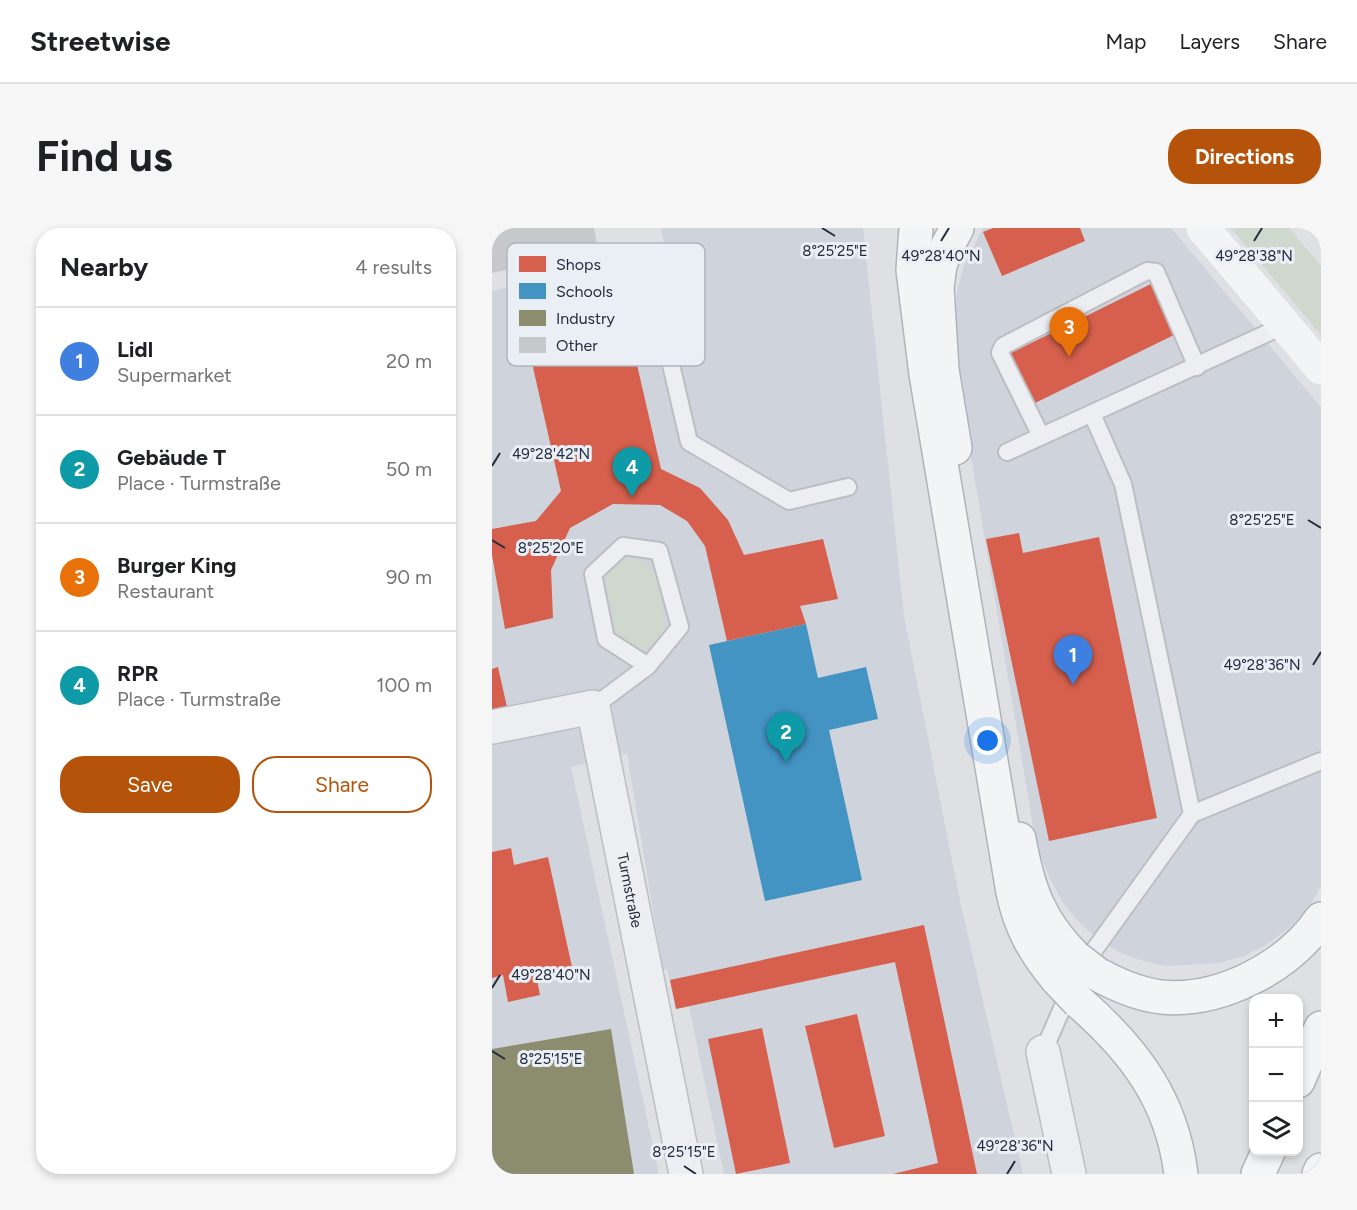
<!DOCTYPE html>
<html lang="en">
<head>
<meta charset="utf-8">
<style>
  body { margin:0; font-family:Figtree,sans-serif; background:#f6f6f6; color:#202124 }
  .controls { position:absolute; right:18px; bottom:18px; display:grid; overflow:hidden; border-radius:12px; box-shadow:0 3px 9px #0003 }
  .controls button { width:54px; height:54px; display:grid; place-items:center; padding:0; border:0; border-bottom:2px solid #e0e0e0; background:#fff; color:#202124; font:30px sans-serif }
  .you { position:absolute; left:496px; top:513px; width:21px; height:21px; margin:-15px; border:4px solid #fff; border-radius:50%; background:#1a73e8; box-shadow:0 0 0 9px #1a73e833 }
  .badge { display:grid; place-items:center; width:39px; height:39px; border-radius:50%; background:#b45309; color:#fff; font-size:20px; font-weight:700 }
  .pin { position:absolute; translate:-50% -50px; filter:drop-shadow(0 2px 3px #0008) }
  .pin::after { content:''; position:absolute; top:32px; width:21px; height:18px; background:inherit; clip-path:polygon(0 0,100% 0,50% 100%) }
  .list { margin:0; padding:0; list-style:none }
  h2 { display:flex; justify-content:space-between; align-items:center; height:78px; margin:0; padding:0 24px; font-size:26px }
  h2 small { font-size:20px; font-weight:400; color:#757577 }
  .list li { display:grid; grid-template-columns:39px 1fr auto; gap:18px; align-items:center; box-sizing:border-box; height:108px; padding:0 24px; border-top:2px solid #e0e0e0 }
  .list b { display:block; font-size:22px; white-space:nowrap }
  .list p { margin:0; font-size:20px; white-space:nowrap; color:#757577 }
  .list em { font-size:20px; font-style:normal; color:#757577 }
  .actions { display:flex; gap:12px; padding:18px 24px }
  .actions a { flex:1; padding:14px 0; border:2px solid #b45309; border-radius:24px; text-align:center; font-size:21px; color:#b45309 }
  .actions .main { background:#b45309; color:#fff }
  .icon { flex:none; width:33px; height:33px; fill:none; stroke:currentColor; stroke-width:2; stroke-linecap:round; stroke-linejoin:round }
  .map { position:relative; flex:none; width:829px; height:946px; overflow:hidden; border-radius:24px }
  header { display:flex; align-items:center; gap:36px; box-sizing:border-box; height:84px; padding:0 30px; background:#fff; border-bottom:2px solid #e0e0e0 }
  header strong { font-size:28px }
  nav { display:flex; gap:33px; margin-inline-start:auto; font-size:21px }
  .intro { display:flex; align-items:center; justify-content:space-between; box-sizing:border-box; height:144px; padding:0 36px }
  h1 { margin:0; font-size:42px }
  .button { padding:15px 27px; border-radius:24px; background:#b45309; color:#fff; font-size:21px; font-weight:700 }
  main { display:flex; gap:36px; padding:0 36px }
  aside { flex:1; background:#fff; border-radius:24px; box-shadow:0 3px 9px #0003 }
  .map>svg:first-child { display:block }
</style>
</head>
<body>
<header>
<strong>Streetwise</strong>
<nav><a>Map</a><a>Layers</a><a>Share</a></nav>
</header>
<div class="intro"><h1>Find us</h1><a class="button">Directions</a></div>
<main>
<aside>
<h2>Nearby<small>4 results</small></h2>
<ul class="list">
<li><span class="badge" style="background:#3f7fe0">1</span><div><b>Lidl</b><p>Supermarket</p></div><em>20 m</em></li>
<li><span class="badge" style="background:#0f9aa8">2</span><div><b>Gebäude T</b><p>Place · Turmstraße</p></div><em>50 m</em></li>
<li><span class="badge" style="background:#e8710a">3</span><div><b>Burger King</b><p>Restaurant</p></div><em>90 m</em></li>
<li><span class="badge" style="background:#0f9aa8">4</span><div><b>RPR</b><p>Place · Turmstraße</p></div><em>100 m</em></li>
</ul>
<div class="actions"><a class="main">Save</a><a>Share</a></div>
</aside>
<div class="map">
<svg width="829" height="946" viewBox="0 0 829 946">
  <rect width="100%" height="100%" fill="#dee0e4"/>
  <path fill="#cfd3db" d="M 169,0 L 371,0 L 412,388 L 468,673 L 531,946 L 232,946 L 197,779 L 184,781 L 175,741 L 171,742 L 135,526 L 79,539 L 167,946 L 0,946 L 0,63 L 174,24 Z
    M 491,0 L 679,0 L 829,179 L 829,658 L 818,677 L 797,700 L 774,717 L 752,728 L 727,735 L 675,738 L 651,733 L 629,725 L 606,712 L 586,693 L 570,673 L 558,651 L 548,626 L 542,604 L 465,145 L 462,88 L 465,63 L 472,37 Z"/>
  <path fill="#ced8cd" d="M 739,0 L 797,0 L 829,38 L 829,107 Z
    M 139,330 L 149,333 L 163,344 L 173,394 L 171,405 L 164,414 L 156,419 L 145,420 L 138,418 L 124,405 L 114,355 L 115,346 L 119,339 L 129,332 Z"/>
  <path fill="#d6604d" d="M 501,0 L 588,0 L 593,13 L 510,48 L 491,4 Z
    M 661,55 L 686,105 L 539,177 L 515,127 Z
    M 140,115 L 169,241 L 208,260 L 236,292 L 252,327 L 331,311 L 346,371 L 308,378 L 314,396 L 235,413 L 213,318 L 195,293 L 168,277 L 121,276 L 78,300 L 59,342 L 61,390 L 13,401 L 0,327 L 0,301 L 44,293 L 69,263 L 40,135 Z
    M 527,305 L 531,325 L 607,309 L 665,590 L 557,613 L 494,311 Z
    M 6,439 L 15,479 L 0,483 L 0,441 Z
    M 19,620 L 22,637 L 56,629 L 80,739 L 44,747 L 48,767 L 16,774 L 11,747 L 0,750 L 0,624 Z
    M 432,697 L 485,946 L 401,946 L 446,935 L 403,734 L 184,781 L 178,752 Z
    M 365,786 L 393,908 L 342,920 L 313,798 Z
    M 270,800 L 298,935 L 244,946 L 216,811 Z"/>
  <path fill="#4393c3" d="M 314,396 L 326,450 L 374,439 L 386,491 L 337,502 L 370,652 L 273,673 L 217,417 Z"/>
  <path fill="#8c8c6e" d="M 119,801 L 142,946 L 0,946 L 0,821 Z"/>
  <path fill="#c6c8cc" d="M 0,0 L 102,0 L 106,21 L 0,45 Z"/>
  <g fill="none" stroke-linecap="round" stroke-linejoin="round">
    <defs>
      <path id="service" d="M 164,72 L 197,214 L 297,273 L 356,259
        M 600,186 L 631,256 L 700,586
        M 549,208 L 508,125 L 511,118 L 655,43 L 664,44 L 705,139
        M 515,224 L 793,97
        M 101,479 L 156,438 L 188,399 L 167,323 L 131,318 L 101,346 L 114,411 L 156,438
        M 551,824 L 585,746 L 700,586 L 829,533"/>
      <g id="minor">
        <path id="s1" d="M 0,499 L 101,479 L 194,946"/>
        <path d="M 551,824 L 577,946"/>
      </g>
      <path id="trunk" d="M 463,220 L 450,142 L 445,59 L 448,37 L 456,17 L 465,0
        M 527,611 C 536,661 547,693 583,729
        M 605,746 C 625,757 645,766 669,769 C 728,775 796,739 829,691
        M 806,853 L 829,800
        M 766,946 L 776,924
        M 827,946 L 829,942"/>
      <path id="motorway" d="M 424,0 L 421,42 L 434,146 L 521,664 C 528,699 543,725 566,752
        M 587,774 C 642,822 680,872 689,946"/>
    </defs>
    <use href="#service" stroke="#bcbec2" stroke-width="20"/>
    <use href="#minor" stroke="#bcbec2" stroke-width="36"/>
    <use href="#trunk" stroke="#b0b3b9" stroke-width="36"/>
    <use href="#motorway" stroke="#b0b3b9" stroke-width="36"/>
    <use href="#service" stroke="#edeef1" stroke-width="16"/>
    <use href="#minor" stroke="#edeef1" stroke-width="33"/>
    <path stroke="#f2f4f5" stroke-width="33" d="M 711,0 L 829,140"/>
    <use href="#trunk" stroke="#f2f4f5" stroke-width="33"/>
    <use href="#motorway" stroke="#f2f4f5" stroke-width="33"/>
    <defs>
      <path id="trunk-bridge" d="M 583,729 L 605,746"/>
      <path id="motorway-bridge" d="M 566,752 L 587,774"/>
    </defs>
    <use href="#trunk-bridge" stroke="#b0b3b9" stroke-width="36" stroke-linecap="butt"/>
    <use href="#motorway-bridge" stroke="#b0b3b9" stroke-width="36" stroke-linecap="butt"/>
    <use href="#trunk-bridge" stroke="#f2f4f5" stroke-width="33"/>
    <use href="#motorway-bridge" stroke="#f2f4f5" stroke-width="33"/>
  </g>
  <path fill="none" stroke="#242c3e" stroke-width="2" d="M 330,0 L 343,8M 449,13 L 457,0M 762,13 L 770,0M 0,238 L 8,225M 816,292 L 829,300M 0,312 L 13,320M 821,437 L 829,424M 0,760 L 8,747M 0,823 L 13,831M 192,938 L 204,946M 515,946 L 523,933"/>
  <g text-anchor="middle" stroke-width="6" stroke-linejoin="round" paint-order="stroke">
    <g font-size="15" fill="#242c3e" stroke="#eaeef5">
      <text dy="5" stroke="none"><textPath href="#s1" startOffset="290">Turmstraße</textPath></text>
    </g>
  </g>
  <rect x="15" y="15" width="198" height="123" rx="9" fill="#eaeef5" stroke="#afb4be" stroke-width="1.5"/>
  <rect x="27" y="28" width="27" height="16" fill="#d6604d"/>
  <rect x="27" y="55" width="27" height="16" fill="#4393c3"/>
  <rect x="27" y="82" width="27" height="16" fill="#8c8c6e"/>
  <rect x="27" y="109" width="27" height="16" fill="#c6c8cc"/>
  <g font-size="16" fill="#242c3e">
    <text x="64" y="42">Shops</text>
    <text x="64" y="69">Schools</text>
    <text x="64" y="96">Industry</text>
    <text x="64" y="123">Other</text>
  </g>
  <g font-size="15" text-anchor="middle" fill="#242c3e" stroke="#eaeef5" stroke-width="6" stroke-linejoin="round" paint-order="stroke">
    <text x="343" y="28">8°25'25"E</text>
    <text x="449" y="33">49°28'40"N</text>
    <text x="762" y="33">49°28'38"N</text>
    <text x="59" y="231">49°28'42"N</text>
    <text x="770" y="297">8°25'25"E</text>
    <text x="59" y="325">8°25'20"E</text>
    <text x="770" y="442">49°28'36"N</text>
    <text x="59" y="752">49°28'40"N</text>
    <text x="59" y="836">8°25'15"E</text>
    <text x="523" y="923">49°28'36"N</text>
    <text x="192" y="929">8°25'15"E</text>
  </g>
</svg>
<div class="controls">
<button>+</button>
<button>−</button>
<button><svg class="icon" aria-label="layers" viewBox="0 0 24 24"><path d="M12 4l9 5-9 5-9-5zM3 14l9 5 9-5"/></svg></button>
</div>
<div class="you"></div>
<div class="pin badge" style="left:581px;top:457px;background:#3f7fe0">1</div>
<div class="pin badge" style="left:294px;top:534px;background:#0f9aa8">2</div>
<div class="pin badge" style="left:577px;top:129px;background:#e8710a">3</div>
<div class="pin badge" style="left:140px;top:269px;background:#0f9aa8">4</div>
</div>
</main>
</body>
</html>
